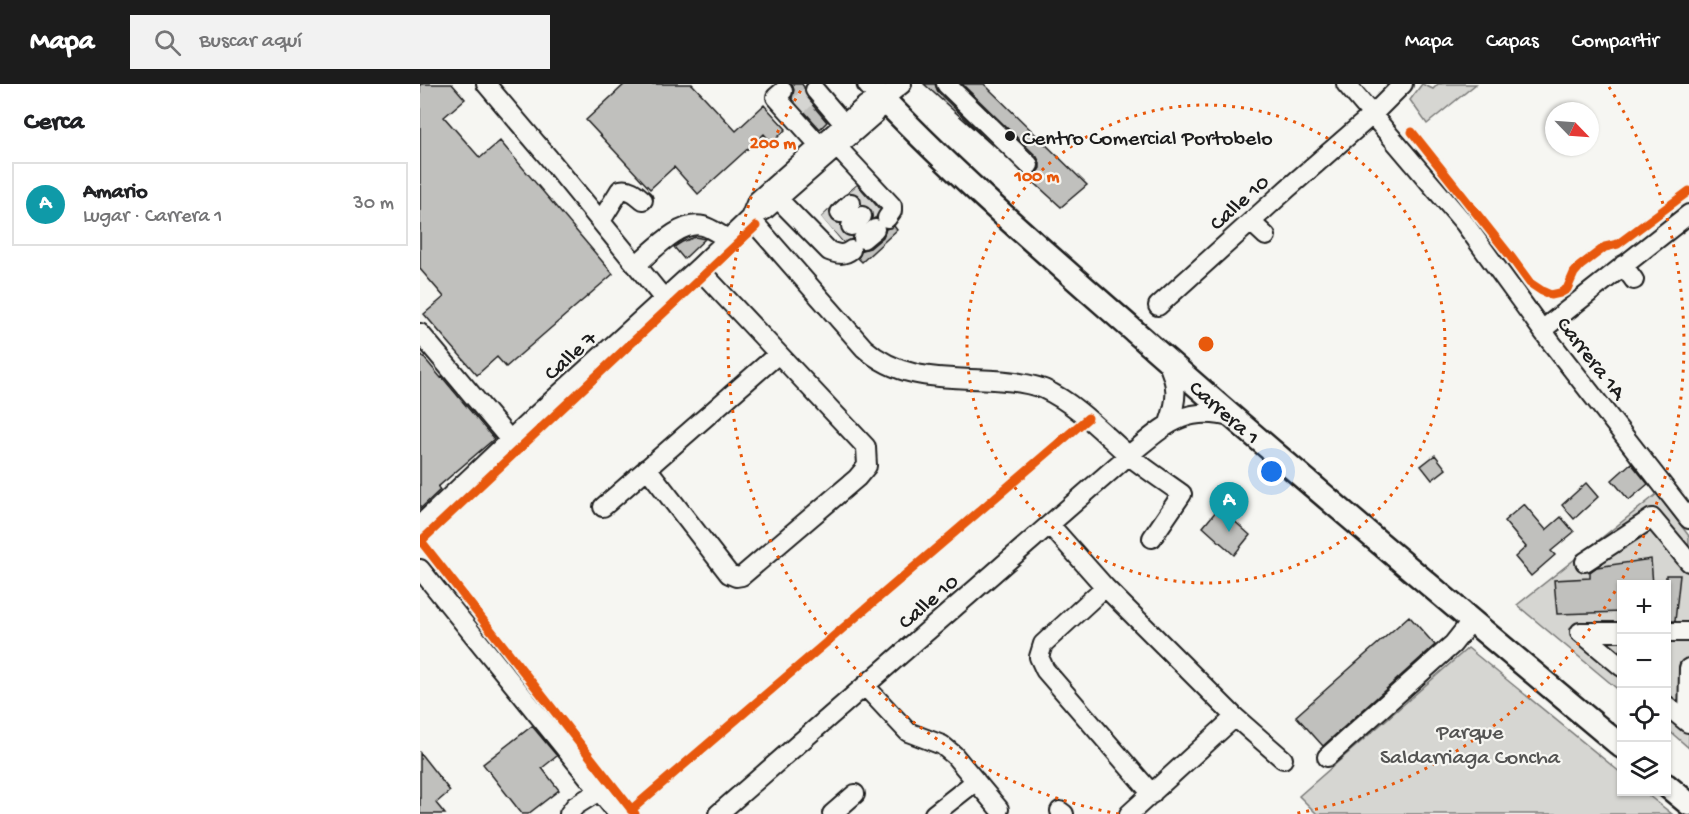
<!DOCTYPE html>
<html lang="es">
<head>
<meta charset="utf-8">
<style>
  body { margin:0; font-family:"Gochi Hand",sans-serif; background:#f2f2f2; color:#202124 }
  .controls { position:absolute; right:18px; bottom:18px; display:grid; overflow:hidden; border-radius:0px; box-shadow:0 2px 4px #0004 }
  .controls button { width:54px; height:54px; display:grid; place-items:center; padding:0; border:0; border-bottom:2px solid #e0e0e0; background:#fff; color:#202124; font:30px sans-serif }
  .compass { position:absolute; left:1125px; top:18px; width:54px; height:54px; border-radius:50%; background:#fff; box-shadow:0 2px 4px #0004; rotate:115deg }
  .you { position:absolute; left:852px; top:388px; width:21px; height:21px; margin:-15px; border:4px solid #fff; border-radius:50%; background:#1a73e8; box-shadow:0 0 0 9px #1a73e833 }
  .badge { display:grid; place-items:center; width:39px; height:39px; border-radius:50%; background:#1c1c1c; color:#fff; font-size:20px; font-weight:700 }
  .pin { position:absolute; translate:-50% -50px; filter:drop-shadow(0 2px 3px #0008) }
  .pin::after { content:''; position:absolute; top:32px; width:21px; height:18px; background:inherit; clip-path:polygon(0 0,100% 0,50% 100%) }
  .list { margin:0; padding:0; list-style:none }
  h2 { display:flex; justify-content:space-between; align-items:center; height:78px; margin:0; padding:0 24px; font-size:26px }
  h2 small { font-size:20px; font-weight:400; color:#757577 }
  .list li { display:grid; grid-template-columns:39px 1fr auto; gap:18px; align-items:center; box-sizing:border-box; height:84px; margin:0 12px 12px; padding:0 12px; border:2px solid #e0e0e0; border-radius:0px }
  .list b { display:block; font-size:22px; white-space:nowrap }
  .list p { margin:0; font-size:20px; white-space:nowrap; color:#757577 }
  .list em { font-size:20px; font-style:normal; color:#757577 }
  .icon { flex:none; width:33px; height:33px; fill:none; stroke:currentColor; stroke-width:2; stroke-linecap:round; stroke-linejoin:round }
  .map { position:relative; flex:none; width:1269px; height:730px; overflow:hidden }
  header { display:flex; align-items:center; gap:36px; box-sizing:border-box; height:84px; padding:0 30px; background:#1c1c1c; color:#fff }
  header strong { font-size:28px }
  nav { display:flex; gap:33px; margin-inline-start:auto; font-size:21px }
  .search { width:420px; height:54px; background:#f2f2f2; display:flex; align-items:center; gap:15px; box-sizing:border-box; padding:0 21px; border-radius:0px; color:#757577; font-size:22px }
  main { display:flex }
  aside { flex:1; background:#fff }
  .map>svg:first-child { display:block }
</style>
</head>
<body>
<header>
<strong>Mapa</strong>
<div class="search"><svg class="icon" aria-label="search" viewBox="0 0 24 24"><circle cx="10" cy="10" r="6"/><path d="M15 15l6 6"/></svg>Buscar aquí</div>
<nav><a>Mapa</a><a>Capas</a><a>Compartir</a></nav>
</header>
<main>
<aside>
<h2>Cerca<small></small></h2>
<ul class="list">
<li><span class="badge" style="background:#0f9aa8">A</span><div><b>Amario</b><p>Lugar · Carrera 1</p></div><em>30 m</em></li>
</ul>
</aside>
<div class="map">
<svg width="1269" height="730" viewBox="0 0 1269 730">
  <rect width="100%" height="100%" fill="#f6f6f2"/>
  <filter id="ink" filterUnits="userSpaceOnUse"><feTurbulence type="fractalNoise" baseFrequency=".0167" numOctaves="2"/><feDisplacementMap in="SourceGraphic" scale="12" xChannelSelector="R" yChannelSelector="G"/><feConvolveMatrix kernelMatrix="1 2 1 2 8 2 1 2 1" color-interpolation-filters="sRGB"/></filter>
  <g filter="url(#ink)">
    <path fill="#d6d6d2" stroke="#797977" stroke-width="1.5" d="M 1002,0 L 1013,5 L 1018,0 L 1056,0 L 1007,40 L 990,16 Z
      M 1237,410 L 1269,452 L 1269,664 L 1247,645 L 1246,500 L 1202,500 L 1201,608 L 1097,521 Z
      M 1048,564 L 1201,689 L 1202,708 L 1224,708 L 1252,730 L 897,730 L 879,712 Z"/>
    <path fill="#c0c0bd" stroke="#1c1c1c" stroke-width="1.5" d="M 0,0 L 32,0 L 45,15 L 24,33 L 60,74 L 80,57 L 193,190 L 86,283 L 77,273 L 57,291 L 4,230 L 24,213 L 0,185 Z
      M 205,0 L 272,0 L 316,47 L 344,21 L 366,45 L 352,59 L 344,50 L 278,110 L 254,83 L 230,105 L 166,36 Z
      M 372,0 L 382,0 L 384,3 L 384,9 L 386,13 L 407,38 L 400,45 L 372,14 L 374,6 Z
      M 504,0 L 515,0 L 518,8 L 573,62 Z
      M 542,0 L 564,0 L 667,101 L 641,123 L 607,92 L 613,92 L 617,89 L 620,84 L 620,79 L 617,73 Z
      M 437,101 L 459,125 L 456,134 L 453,134 L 453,129 L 450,124 L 442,121 L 442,116 L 439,111 L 434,108 L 429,108 Z
      M 409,126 L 409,132 L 411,136 L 416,139 L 420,140 L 422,149 L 427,152 L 432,153 L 432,155 L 423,158 L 402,133 Z
      M 474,142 L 477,146 L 442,178 L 438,174 L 442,166 L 450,164 L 463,153 L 466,145 Z
      M 275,153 L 285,155 L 264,175 L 254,163 L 262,158 Z
      M 0,269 L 21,294 L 22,293 L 74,355 L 18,403 L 20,406 L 0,425 Z
      M 1015,371 L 1026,385 L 1012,396 L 1001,382 Z
      M 1211,379 L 1228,400 L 1209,416 L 1192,396 Z
      M 1166,399 L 1178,413 L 1154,435 L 1142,421 Z
      M 1104,420 L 1126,446 L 1141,433 L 1154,448 L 1131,467 L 1135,471 L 1111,492 L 1095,473 L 1106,463 L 1084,437 Z
      M 801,425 L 830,451 L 814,471 L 783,443 L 797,426 L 799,428 Z
      M 1231,475 L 1233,501 L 1202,501 L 1202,528 L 1137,530 L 1134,496 L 1170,494 L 1170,488 L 1177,483 Z
      M 1246,491 L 1260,491 L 1255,537 L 1246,537 Z
      M 989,532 L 1015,561 L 903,662 L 876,632 Z
      M 112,642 L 137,672 L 122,684 L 139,706 L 108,730 L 102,730 L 63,680 Z
      M 0,669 L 30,707 L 16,719 L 25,730 L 0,730 Z"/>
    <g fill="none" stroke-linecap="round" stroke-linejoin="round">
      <path stroke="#d5d5d2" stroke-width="18" stroke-dasharray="18 9" stroke-linecap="butt" d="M 377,23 L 391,10
        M 431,119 L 443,108
        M 442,132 L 455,121
        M 407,140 L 420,129
        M 419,153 L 431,142"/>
      <defs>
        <path id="minor" d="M 66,0 L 128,73 L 244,215
          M 526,0 L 609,81
          M 926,0 L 1045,140 L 1130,257 L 1269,435
          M 395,6 L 424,40
          M 363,7 L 356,13 L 400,62
          M 417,63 L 472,122 L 472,127 L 467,134
          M 358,115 L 409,167 C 417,170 424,172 431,166
          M 420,129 L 431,119
          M 330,134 L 444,264 C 482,298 527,293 574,296 C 591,297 608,299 624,305 C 656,320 680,346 707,370 C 724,384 744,397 762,410 L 732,454
          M 330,134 L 337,117 L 446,21 L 463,15
          M 181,137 L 200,106 C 210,104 216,110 223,116
          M 831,138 L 846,152
          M 431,142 L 442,132
          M 443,155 L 455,145
          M 216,181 C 233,167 260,136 283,142 C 291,144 300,151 308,155
          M 1203,181 L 1214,196
          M 738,222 L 867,105 L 952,31 L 983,0
          M 1122,246 L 1269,130
          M 0,249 L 90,356
          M 746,276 C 758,300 758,314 749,339
          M 227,384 L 309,490 L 316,493 L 322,492 L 437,394 L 447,382 L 446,363 L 278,184
          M 183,423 L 358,270
          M 0,441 L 113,334 L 278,184 L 330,134 L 345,126 L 455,30 L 463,15 L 482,0
          M 630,441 L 685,503 L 815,633 L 863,675
          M 1165,478 L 1232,434 L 1269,478
          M 0,485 L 198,730
          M 685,503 L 623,560 L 619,573 L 625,586 L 732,710
          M 1202,548 L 1160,548 L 1202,583
          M 1246,548 L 1269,548
          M 445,602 L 488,648 L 522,661 L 534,671 L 579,725
          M 1246,621 L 1268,639 L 1269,584
          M 907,673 L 1033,560 L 1052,536
          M 640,727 L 644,730
          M 149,730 L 155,722 L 179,707
          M 298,730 L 709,371 C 745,342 764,320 814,334
          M 412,730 L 435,710
          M 514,730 L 556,697
          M 709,730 L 815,633"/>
        <g id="major">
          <path id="s1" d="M 449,0 C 536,93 634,176 730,261 C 885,397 1043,530 1202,663"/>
          <path d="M 1246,701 L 1269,720"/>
        </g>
      </defs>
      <use href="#minor" stroke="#1c1c1c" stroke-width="22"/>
      <use href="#major" stroke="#1c1c1c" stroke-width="27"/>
      <use href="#minor" stroke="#f6f6f2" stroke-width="18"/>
      <use href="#major" stroke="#f6f6f2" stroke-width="22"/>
      <defs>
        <path id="cycleway" d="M 992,48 L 1091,173 L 1110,199 L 1122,207 L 1131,211 L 1140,209 L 1147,205 L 1154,189 L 1160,182 L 1185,163 L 1198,160 L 1269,107
          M 211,726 L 668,334
          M 215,730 L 1,457 L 336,142"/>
      </defs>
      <use href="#cycleway" stroke="#f6f6f2" stroke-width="13"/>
      <use href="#cycleway" stroke="#e8590c" stroke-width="9"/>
    </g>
  </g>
  <g fill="none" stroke="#e8590c" stroke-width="3" stroke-dasharray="3 6">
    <circle cx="786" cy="260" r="239"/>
    <path d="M699 730A478 478 0 0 1 383 3M1189 3A478 478 0 0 1 873 730"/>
  </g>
  <circle fill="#1c1c1c" stroke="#f6f6f2" stroke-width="2" cx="590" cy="52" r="6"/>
  <g text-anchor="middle" stroke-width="4.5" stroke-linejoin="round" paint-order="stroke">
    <g font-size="22" fill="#1c1c1c" stroke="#f6f6f2" text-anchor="start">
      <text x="602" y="60">Centro Comercial Portobelo</text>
    </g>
    <g font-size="22" fill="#1c1c1c" stroke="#f6f6f2">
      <text transform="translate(818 117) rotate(-42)" y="8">Calle 10</text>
      <text transform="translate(149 270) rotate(-42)" y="8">Calle 7</text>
      <text transform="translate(1173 273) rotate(52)" y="8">Carrera 1A</text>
      <text dy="8" stroke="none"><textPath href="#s1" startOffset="484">Carrera 1</textPath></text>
      <text transform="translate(507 516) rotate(-41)" y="8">Calle 10</text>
    </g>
    <g font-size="22" fill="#545453" stroke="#f6f6f2">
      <text x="1050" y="654">Parque<tspan x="1050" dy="25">Saldarriaga Concha</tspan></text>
    </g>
  </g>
  <circle cx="786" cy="260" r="9" fill="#e8590c" stroke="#f6f6f2" stroke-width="3"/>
  <g font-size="18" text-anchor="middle" font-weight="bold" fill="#e8590c" stroke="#f6f6f2" stroke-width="4.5" stroke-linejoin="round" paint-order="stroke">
    <text x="353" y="64">200 m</text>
    <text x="617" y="97">100 m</text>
  </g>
</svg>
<div class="controls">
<button>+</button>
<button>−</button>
<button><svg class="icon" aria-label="locate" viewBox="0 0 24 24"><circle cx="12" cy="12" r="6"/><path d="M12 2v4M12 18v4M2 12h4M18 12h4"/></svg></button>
<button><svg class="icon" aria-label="layers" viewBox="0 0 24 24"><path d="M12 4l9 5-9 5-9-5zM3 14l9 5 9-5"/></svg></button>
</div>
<svg class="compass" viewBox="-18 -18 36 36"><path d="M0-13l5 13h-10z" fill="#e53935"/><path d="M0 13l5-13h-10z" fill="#757577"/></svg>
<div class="you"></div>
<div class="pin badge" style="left:809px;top:448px;background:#0f9aa8">A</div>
</div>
</main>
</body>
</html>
